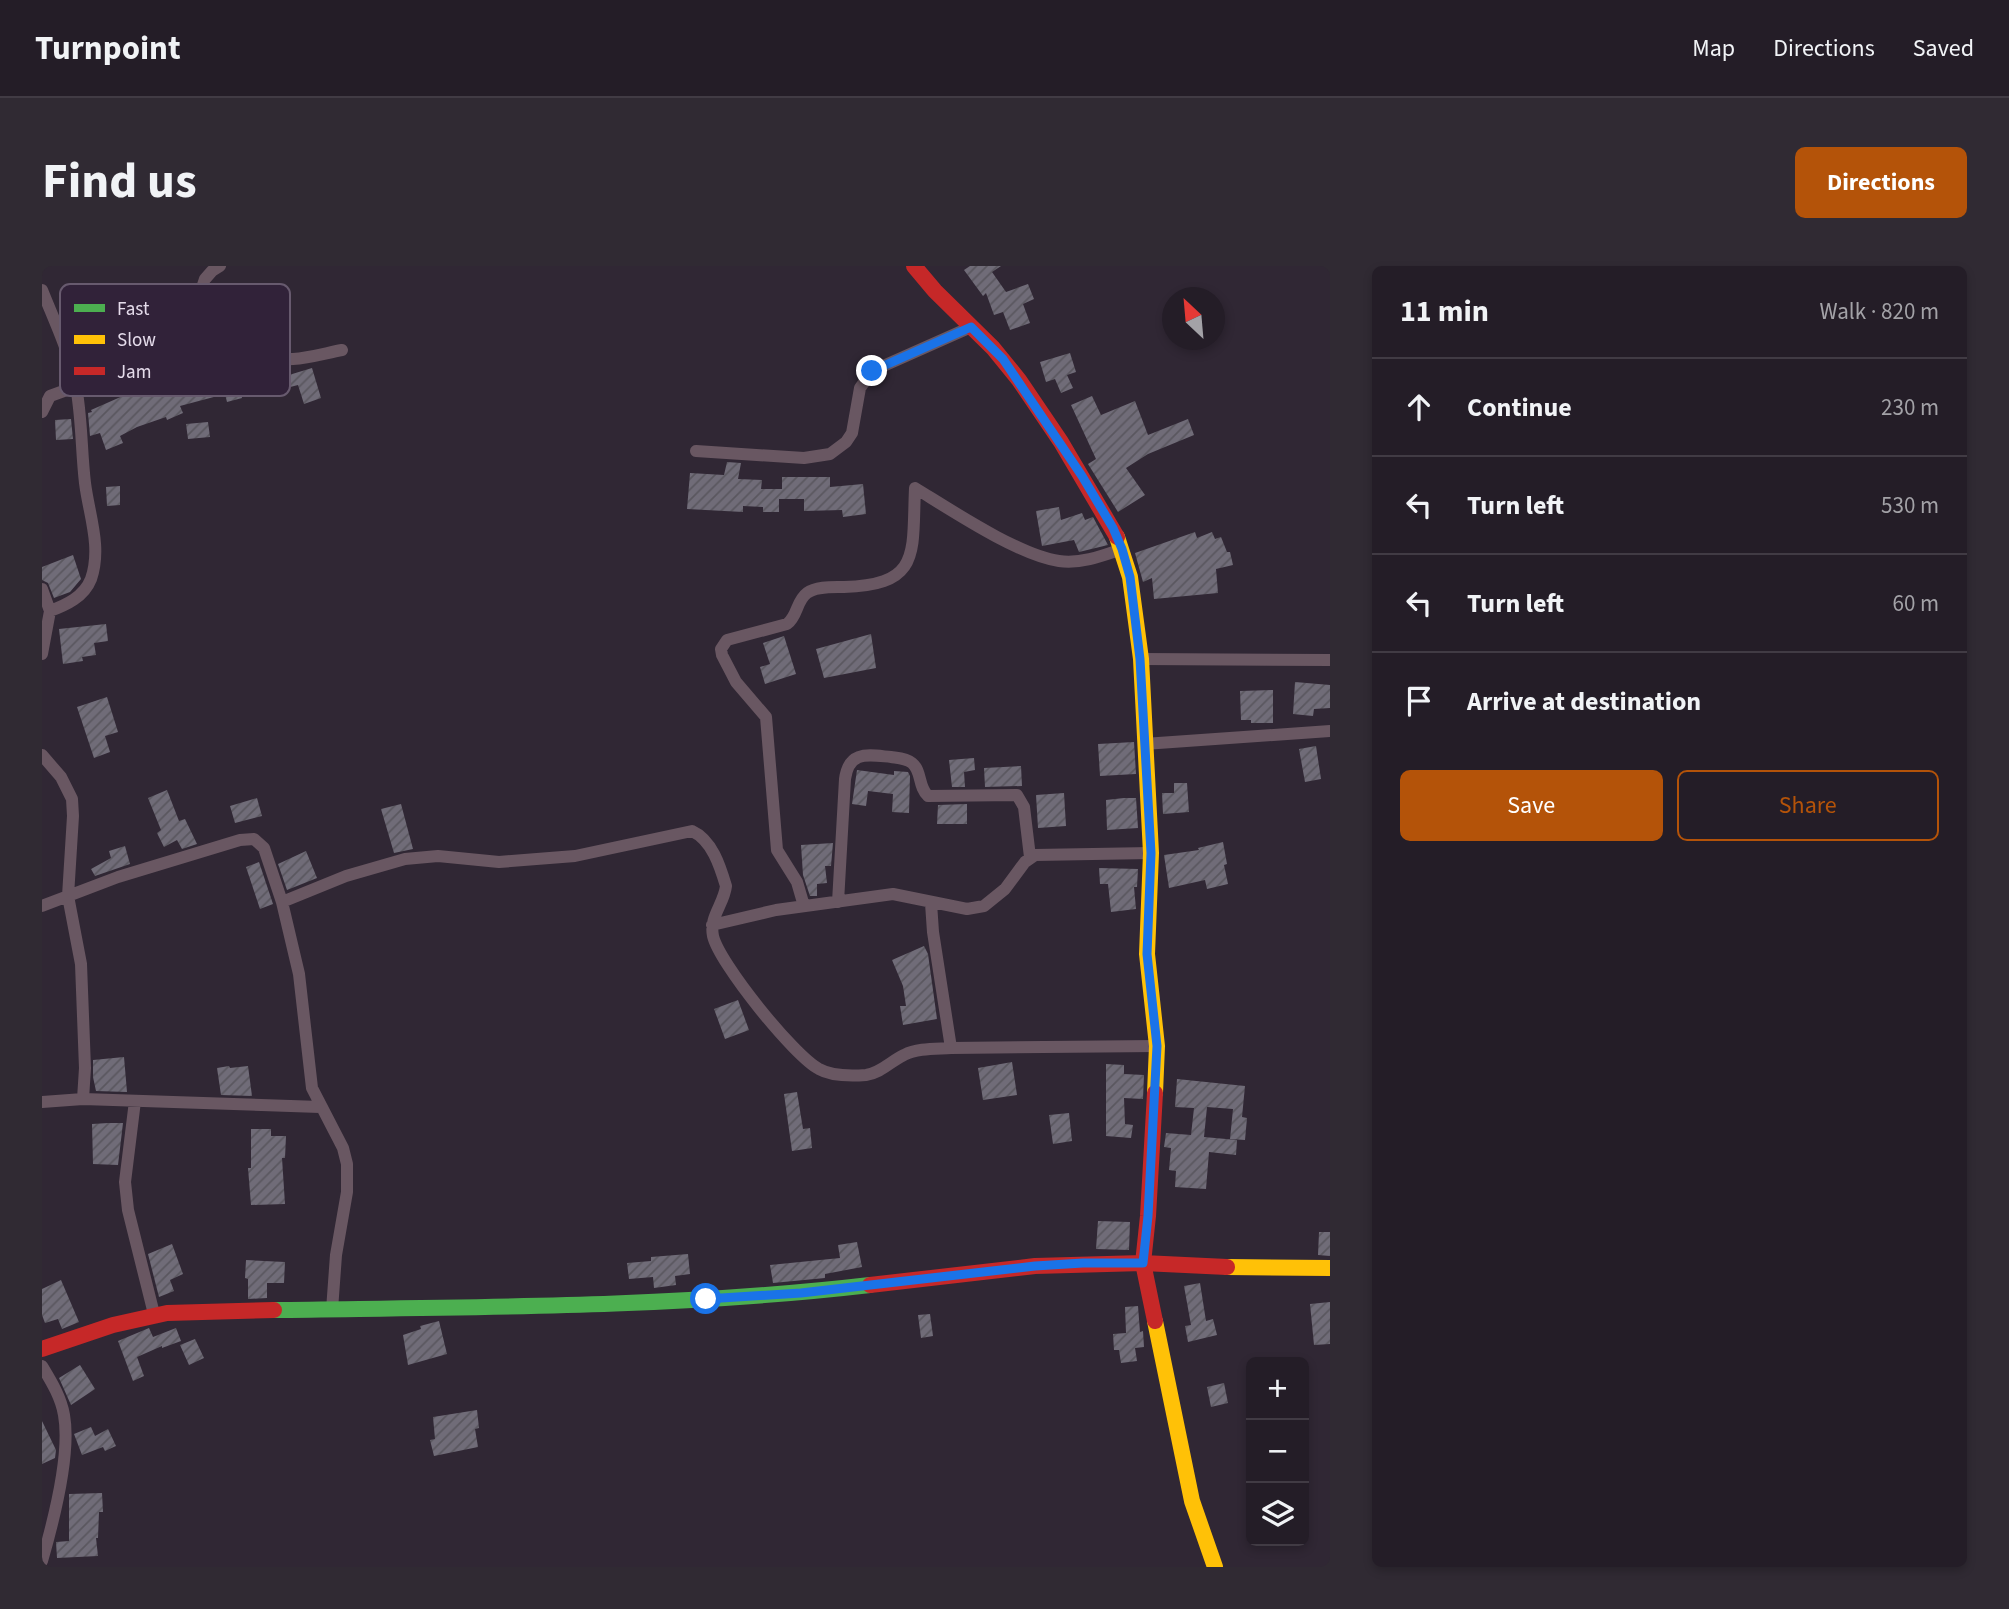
<!DOCTYPE html>
<html lang="en">
<head>
<meta charset="utf-8">
<style>
  body { margin:0; font-family:"Source Sans 3",sans-serif; background:#302a33; color:#f1f3f6 }
  .controls { position:absolute; right:21px; bottom:21px; display:grid; overflow:hidden; border-radius:10px; box-shadow:0 4px 10px #0003 }
  .controls button { width:63px; height:63px; display:grid; place-items:center; padding:0; border:0; border-bottom:2px solid #413b44; background:#241d27; color:#f1f3f6; font:35px sans-serif }
  .compass { position:absolute; left:1120px; top:21px; width:63px; height:63px; border-radius:50%; background:#241d27; box-shadow:0 4px 10px #0003; rotate:334deg }
  .stop { position:absolute; width:21px; height:21px; margin:-16px; border:5px solid #1a73e8; border-radius:50%; background:#fff }
  .stop.end { background:#1a73e8; border-color:#fff; box-shadow:0 2px 7px #0008 }
  .list { margin:0; padding:0; list-style:none }
  h2 { display:flex; justify-content:space-between; align-items:center; height:91px; margin:0; padding:0 28px; font-size:30px }
  h2 small { font-size:23px; font-weight:400; color:#a3a2a7 }
  .list li { display:grid; grid-template-columns:46px 1fr auto; gap:21px; align-items:center; box-sizing:border-box; height:98px; padding:0 28px; border-top:2px solid #413b44 }
  .list b { display:block; font-size:26px; white-space:nowrap }
  .list em { font-size:23px; font-style:normal; color:#a3a2a7 }
  .actions { display:flex; gap:14px; padding:21px 28px }
  .actions a { flex:1; padding:16px 0; border:2px solid #b45309; border-radius:10px; text-align:center; font-size:24px; color:#b45309 }
  .actions .main { background:#b45309; color:#fff }
  .icon { flex:none; width:38px; height:38px; fill:none; stroke:currentColor; stroke-width:2; stroke-linecap:round; stroke-linejoin:round }
  .map { position:relative; flex:none; width:1288px; height:1301px; overflow:hidden; border-radius:10px }
  header { display:flex; align-items:center; gap:42px; box-sizing:border-box; height:98px; padding:0 35px; background:#241d27; border-bottom:2px solid #413b44 }
  header strong { font-size:33px }
  nav { display:flex; gap:38px; margin-inline-start:auto; font-size:24px }
  .intro { display:flex; align-items:center; justify-content:space-between; box-sizing:border-box; height:168px; padding:0 42px }
  h1 { margin:0; font-size:49px }
  .button { padding:18px 32px; border-radius:10px; background:#b45309; color:#fff; font-size:24px; font-weight:700 }
  main { display:flex; gap:42px; padding:0 42px }
  aside { flex:1; background:#241d27; border-radius:10px; box-shadow:0 4px 10px #0003 }
  .map>svg:first-child { display:block }
</style>
</head>
<body>
<header>
<strong>Turnpoint</strong>
<nav><a>Map</a><a>Directions</a><a>Saved</a></nav>
</header>
<div class="intro"><h1>Find us</h1><a class="button">Directions</a></div>
<main>
<div class="map">
<svg width="1288" height="1301" viewBox="0 0 1288 1301">
  <defs>
    <pattern id="building-hatch" width="6" height="6" patternUnits="userSpaceOnUse" patternTransform="scale(1.75)"><rect width="6" height="6" fill="#706c78"/><path d="M-1 1l2-2M0 6l6-6M5 7l2-2" fill="none" stroke="#5a575f"/></pattern>
  </defs>
  <rect width="100%" height="100%" fill="#302734"/>
  <path fill="url(#building-hatch)" d="M 928,0 L 959,0 L 950,6 L 964,26 L 986,18 L 992,33 L 981,38 L 988,57 L 968,64 L 961,46 L 952,49 L 944,27 L 941,30 L 922,4 Z
    M 1028,87 L 1034,106 L 1025,109 L 1031,122 L 1019,127 L 1013,113 L 1004,116 L 998,96 Z
    M 270,102 L 279,132 L 262,138 L 256,119 L 221,128 L 217,114 L 236,109 L 237,112 Z
    M 158,103 L 162,117 L 195,109 L 200,132 L 185,136 L 183,128 L 138,140 L 141,147 L 125,154 L 124,151 L 95,161 L 78,170 L 81,177 L 64,184 L 58,167 L 48,170 L 46,147 L 50,146 L 49,144 L 99,122 L 98,118 L 113,113 L 111,109 L 127,105 L 129,111 Z
    M 1050,130 L 1059,149 L 1093,135 L 1106,169 L 1146,153 L 1152,169 L 1106,188 L 1084,202 L 1103,229 L 1076,246 L 1046,198 L 1054,193 L 1029,139 Z
    M 29,153 L 31,173 L 14,174 L 13,154 Z
    M 166,156 L 168,171 L 146,173 L 144,158 Z
    M 685,196 L 699,197 L 696,213 L 720,214 L 719,223 L 740,223 L 740,211 L 788,211 L 788,221 L 821,218 L 824,248 L 801,251 L 800,244 L 762,245 L 762,233 L 737,233 L 737,246 L 721,246 L 721,241 L 701,240 L 701,246 L 645,243 L 648,207 L 682,209 Z
    M 78,220 L 78,239 L 65,240 L 64,221 Z
    M 1017,241 L 1019,254 L 1040,247 L 1043,254 L 1051,251 L 1066,279 L 1037,286 L 1032,274 L 1000,280 L 994,245 Z
    M 1153,266 L 1155,272 L 1170,266 L 1173,273 L 1179,271 L 1185,286 L 1188,286 L 1191,299 L 1174,303 L 1176,327 L 1112,333 L 1110,312 L 1101,316 L 1093,287 Z
    M 31,289 L 39,313 L 28,326 L 12,332 L 6,317 L 0,314 L 0,301 Z
    M 64,358 L 66,375 L 52,377 L 54,389 L 40,391 L 41,395 L 21,398 L 17,363 Z
    M 829,368 L 834,402 L 782,412 L 774,383 Z
    M 742,370 L 754,408 L 723,418 L 718,401 L 728,398 L 721,377 Z
    M 1253,416 L 1288,419 L 1288,442 L 1272,443 L 1271,450 L 1251,448 Z
    M 1231,424 L 1231,457 L 1209,457 L 1209,454 L 1199,454 L 1198,425 Z
    M 65,431 L 76,466 L 63,470 L 68,486 L 52,492 L 35,441 Z
    M 1092,476 L 1094,508 L 1058,510 L 1056,478 Z
    M 1274,480 L 1279,513 L 1263,516 L 1257,483 Z
    M 932,492 L 933,504 L 922,506 L 923,521 L 910,521 L 907,494 Z
    M 979,500 L 980,520 L 943,521 L 942,502 Z
    M 815,504 L 852,509 L 852,505 L 866,506 L 868,510 L 867,547 L 850,546 L 851,528 L 826,525 L 824,540 L 810,538 Z
    M 1132,517 L 1145,517 L 1147,546 L 1121,548 L 1120,527 L 1132,527 Z
    M 125,524 L 137,555 L 143,553 L 155,578 L 140,583 L 135,574 L 122,581 L 115,567 L 119,564 L 106,532 Z
    M 1022,527 L 1024,560 L 996,562 L 994,529 Z
    M 215,532 L 220,550 L 193,557 L 188,540 Z
    M 1082,532 L 1094,532 L 1096,562 L 1065,564 L 1064,534 Z
    M 359,538 L 371,583 L 352,587 L 339,543 Z
    M 925,538 L 925,558 L 895,558 L 896,539 Z
    M 1181,576 L 1185,598 L 1182,599 L 1186,618 L 1165,623 L 1163,614 L 1127,622 L 1122,589 L 1157,584 L 1156,582 Z
    M 791,577 L 789,600 L 783,600 L 785,617 L 775,618 L 775,630 L 768,630 L 761,609 L 759,579 Z
    M 83,580 L 88,598 L 53,610 L 49,603 L 69,592 L 67,585 Z
    M 264,585 L 275,612 L 245,624 L 236,598 Z
    M 217,596 L 231,638 L 218,643 L 204,601 Z
    M 1057,602 L 1096,603 L 1095,621 L 1092,621 L 1094,643 L 1069,646 L 1066,618 L 1058,618 Z
    M 882,680 L 886,688 L 895,753 L 861,759 L 858,740 L 864,740 L 861,720 L 850,694 Z
    M 696,734 L 707,764 L 683,773 L 672,743 Z
    M 82,791 L 85,826 L 54,825 L 51,811 L 51,794 Z
    M 970,796 L 975,829 L 941,834 L 936,802 Z
    M 1064,798 L 1082,799 L 1082,808 L 1102,809 L 1101,833 L 1082,832 L 1083,858 L 1091,859 L 1089,872 L 1064,870 Z
    M 187,800 L 188,802 L 206,800 L 210,830 L 179,829 L 175,802 Z
    M 1135,813 L 1203,820 L 1200,851 L 1205,852 L 1203,874 L 1188,873 L 1191,843 L 1165,841 L 1162,871 L 1195,874 L 1194,889 L 1167,886 L 1164,923 L 1133,921 L 1134,905 L 1127,904 L 1129,882 L 1122,881 L 1124,867 L 1149,869 L 1152,842 L 1133,841 Z
    M 755,826 L 761,863 L 768,862 L 770,882 L 750,885 L 742,828 Z
    M 1027,847 L 1030,875 L 1011,878 L 1007,849 Z
    M 66,857 L 81,857 L 76,899 L 51,898 L 50,858 Z
    M 209,863 L 229,863 L 229,870 L 244,870 L 243,892 L 240,892 L 243,938 L 209,939 L 206,902 L 209,902 Z
    M 1056,955 L 1088,956 L 1087,984 L 1054,983 Z
    M 1277,966 L 1288,966 L 1288,990 L 1276,989 Z
    M 815,976 L 820,1001 L 783,1008 L 783,1012 L 731,1017 L 728,999 L 798,992 L 796,979 Z
    M 130,978 L 141,1008 L 128,1014 L 132,1025 L 117,1031 L 106,988 Z
    M 646,988 L 648,1008 L 633,1010 L 634,1019 L 612,1022 L 611,1011 L 587,1013 L 585,997 L 609,995 L 609,991 Z
    M 204,994 L 243,996 L 242,1017 L 225,1017 L 225,1032 L 206,1033 L 206,1013 L 203,1012 Z
    M 19,1014 L 37,1056 L 20,1063 L 16,1053 L 3,1057 L 0,1049 L 0,1023 Z
    M 1158,1017 L 1164,1055 L 1171,1053 L 1175,1069 L 1146,1076 L 1143,1060 L 1149,1059 L 1142,1020 Z
    M 1288,1036 L 1288,1078 L 1272,1079 L 1268,1038 Z
    M 1096,1040 L 1098,1066 L 1101,1065 L 1102,1081 L 1093,1082 L 1095,1095 L 1079,1097 L 1077,1084 L 1072,1084 L 1071,1068 L 1084,1067 L 1083,1041 Z
    M 888,1048 L 891,1070 L 879,1072 L 876,1049 Z
    M 397,1055 L 405,1088 L 366,1099 L 361,1069 L 379,1063 L 378,1060 Z
    M 107,1062 L 111,1071 L 134,1062 L 139,1075 L 120,1082 L 120,1080 L 95,1091 L 102,1110 L 91,1115 L 76,1075 Z
    M 153,1073 L 162,1092 L 147,1099 L 138,1079 Z
    M 38,1099 L 53,1123 L 29,1139 L 17,1112 Z
    M 1182,1117 L 1186,1137 L 1169,1141 L 1165,1121 Z
    M 435,1144 L 437,1162 L 433,1163 L 436,1181 L 392,1190 L 388,1174 L 393,1173 L 391,1151 Z
    M 0,1155 L 14,1184 L 13,1192 L 0,1198 Z
    M 49,1161 L 53,1170 L 66,1163 L 74,1180 L 63,1185 L 61,1181 L 40,1189 L 32,1168 Z
    M 60,1227 L 61,1246 L 57,1246 L 56,1272 L 54,1272 L 56,1290 L 15,1292 L 14,1276 L 27,1275 L 27,1228 Z"/>
  <g fill="none" stroke-linecap="round" stroke-linejoin="round">
    <path stroke="#695762" stroke-width="12" d="M 0,24 C 12,54 26,83 33,115 C 40,148 39,183 43,217 C 47,249 60,281 49,313 C 42,331 24,339 8,345
      M 140,82 C 176,91 213,95 251,93 C 267,92 284,87 300,84
      M 0,146 L 8,130 L 140,82 L 163,13 L 170,5 L 178,0
      M 654,185 L 762,192 L 788,188 L 804,176 L 810,167 L 818,122 L 830,105 L 929,61
      M 0,323 L 8,345 L 0,388
      M 1099,393 L 1288,394
      M 1102,478 L 1288,465
      M 0,489 L 19,511 L 30,533 L 31,550 L 26,630 L 39,698 L 43,802 L 41,833
      M 240,636 L 304,610 L 363,593 L 396,590 L 457,596 L 533,590 L 650,565 C 670,574 678,600 684,620 C 682,638 667,651 671,670 C 677,697 752,790 777,803 C 789,810 810,810 824,809 C 839,807 849,795 862,789 C 876,782 893,783 909,782
      M 796,636 L 803,513 C 807,484 826,489 849,491 C 856,492 864,492 870,497 C 880,505 876,521 886,530 L 975,529 L 982,541 L 988,591
      M 889,637 L 891,666 L 909,782 L 1115,780
      M 0,640 L 76,611 L 198,574 L 212,573 L 222,582 L 240,636 L 257,708 L 270,822 L 301,882 L 305,898 L 305,926 L 294,989 L 290,1044
      M 762,640 L 755,616 L 735,584 L 724,451 L 694,416 L 680,389 L 679,383 L 685,374 L 745,358 C 756,350 754,335 765,327 C 774,320 791,321 802,321 C 880,319 870,286 873,222 C 909,244 978,290 1017,295 C 1039,298 1060,290 1080,283
      M 670,659 L 734,644 L 851,628 L 925,643 L 942,640 L 963,623 L 983,596 L 993,589 L 1109,587
      M 93,835 L 83,916 L 86,944 L 112,1048
      M 0,836 L 41,833 L 278,841
      M 0,1100 C 9,1115 19,1131 22,1149 C 29,1188 11,1257 0,1295"/>
    <path stroke="#4caf50" stroke-width="16" d="M 232,1044 C 431,1041 630,1042 828,1019"/>
    <path stroke="#ffc107" stroke-width="16" d="M 1075,271 L 1088,311 L 1099,393 L 1109,587 L 1105,688 L 1115,780 L 1113,827
      M 1185,1001 L 1288,1002
      M 1113,1055 L 1150,1235 L 1173,1301"/>
    <path stroke="#c62828" stroke-width="16" d="M 872,0 L 893,25 L 951,82 L 977,114 L 1019,176 L 1075,271
      M 1113,827 L 1106,950 L 1101,997 L 1185,1001
      M 828,1019 L 993,1000 L 1101,997 L 1113,1055
      M 0,1083 L 71,1059 L 125,1047 L 232,1044"/>
  </g>
  <g fill="none" stroke-linecap="round" stroke-linejoin="round">
    <path stroke="#1a73e8" stroke-width="9" d="M 664,1033 L 759,1027 L 993,1000 L 1041,997 L 1101,997 L 1106,950 L 1115,780 L 1105,688 L 1109,587 L 1098,393 L 1088,311 L 1080,283 L 1071,262 L 1040,210 L 961,93 L 929,61 L 830,105"/>
  </g>
  <rect x="18" y="18" width="230" height="112" rx="10" fill="#312239" stroke="#675a6e" stroke-width="2"/>
  <rect x="32" y="38" width="31" height="8" fill="#4caf50"/>
  <rect x="32" y="69" width="31" height="9" fill="#ffc107"/>
  <rect x="32" y="101" width="31" height="8" fill="#c62828"/>
  <g font-size="19" fill="#e5dceb">
    <text x="75" y="49">Fast</text>
    <text x="75" y="80">Slow</text>
    <text x="75" y="112">Jam</text>
  </g>
</svg>
<div class="controls">
<button>+</button>
<button>−</button>
<button><svg class="icon" aria-label="layers" viewBox="0 0 24 24"><path d="M12 4l9 5-9 5-9-5zM3 14l9 5 9-5"/></svg></button>
</div>
<svg class="compass" viewBox="-18 -18 36 36"><path d="M0-13l5 13h-10z" fill="#e53935"/><path d="M0 13l5-13h-10z" fill="#a3a2a7"/></svg>
<div class="stop" style="left:664px;top:1033px"></div>
<div class="stop end" style="left:830px;top:105px"></div>
</div>
<aside>
<h2>11 min<small>Walk · 820 m</small></h2>
<ul class="list">
<li><svg class="icon" aria-label="ahead" viewBox="0 0 24 24"><path d="M12 20V5M6 11l6-6 6 6"/></svg><div><b>Continue</b></div><em>230 m</em></li>
<li><svg class="icon" aria-label="left" viewBox="0 0 24 24"><path d="M17 20v-9H6M10 6l-5 5 5 5"/></svg><div><b>Turn left</b></div><em>530 m</em></li>
<li><svg class="icon" aria-label="left" viewBox="0 0 24 24"><path d="M17 20v-9H6M10 6l-5 5 5 5"/></svg><div><b>Turn left</b></div><em>60 m</em></li>
<li><svg class="icon" aria-label="arrive" viewBox="0 0 24 24"><path d="M6 21V4h12l-3 4 3 4H6"/></svg><div><b>Arrive at destination</b></div></li>
</ul>
<div class="actions"><a class="main">Save</a><a>Share</a></div>
</aside>
</main>
</body>
</html>
